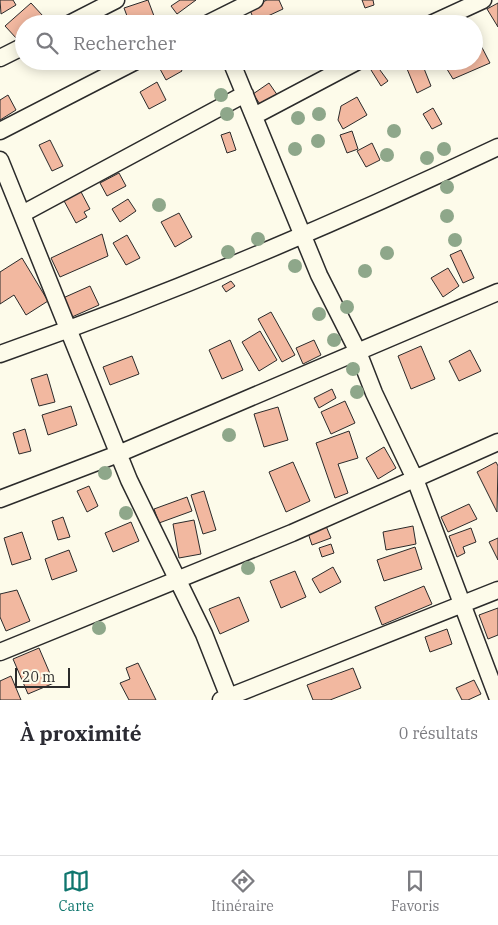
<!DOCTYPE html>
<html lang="fr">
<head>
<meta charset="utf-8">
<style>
  body { margin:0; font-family:"IBM Plex Serif",serif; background:#f2f2f3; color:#2b2b33 }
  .scale { position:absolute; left:15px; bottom:12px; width:55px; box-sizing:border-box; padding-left:5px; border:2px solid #2b2b2b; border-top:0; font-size:14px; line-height:18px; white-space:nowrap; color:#2b2b2b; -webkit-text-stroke:4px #fdfbea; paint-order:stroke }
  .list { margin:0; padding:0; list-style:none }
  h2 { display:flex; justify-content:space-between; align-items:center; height:65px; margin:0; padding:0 20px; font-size:21px }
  h2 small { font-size:16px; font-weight:400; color:#7c7c81 }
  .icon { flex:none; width:28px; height:28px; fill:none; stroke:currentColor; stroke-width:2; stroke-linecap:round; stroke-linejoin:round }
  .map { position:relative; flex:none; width:498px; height:700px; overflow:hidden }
  .search { position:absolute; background:#fff; box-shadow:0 2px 12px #0003; left:15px; right:15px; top:15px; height:55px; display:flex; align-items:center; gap:12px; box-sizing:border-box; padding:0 18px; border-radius:28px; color:#7c7c81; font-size:19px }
  .sheet { height:155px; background:#fff }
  nav { display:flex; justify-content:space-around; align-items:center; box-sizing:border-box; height:70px; border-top:1px solid #e1e1e2; background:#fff; font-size:14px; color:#7c7c81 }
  nav a { display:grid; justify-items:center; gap:2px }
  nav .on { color:#0f766e }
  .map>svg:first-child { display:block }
</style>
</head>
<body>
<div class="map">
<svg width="498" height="700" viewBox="0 0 498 700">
  <rect width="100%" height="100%" fill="#fdfbea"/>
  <path fill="#f2b8a0" stroke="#2b2b2b" d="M 0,0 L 13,0 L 16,5 L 1,14 Z
    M 148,0 L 154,16 L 130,24 L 124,8 Z
    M 180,0 L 196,0 L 177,14 L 171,6 Z
    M 267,0 L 279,0 L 283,9 L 255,22 L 249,8 Z
    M 362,0 L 373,0 L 374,5 L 365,8 Z
    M 31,3 L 43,16 L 35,24 L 24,24 L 24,33 L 17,39 L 5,26 Z
    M 498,3 L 498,27 L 487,9 Z
    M 474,32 L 490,63 L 453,79 L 442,61 L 474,61 Z
    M 98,61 L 109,61 L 110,63 L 100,71 L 94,64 Z
    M 174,61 L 177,61 L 182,71 L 166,80 L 160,69 Z
    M 412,61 L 421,61 L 431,86 L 417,93 L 405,64 Z
    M 377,66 L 388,81 L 381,86 L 371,70 Z
    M 157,82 L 166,100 L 149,109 L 140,92 Z
    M 269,83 L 278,96 L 262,107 L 253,94 Z
    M 8,95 L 16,110 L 0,120 L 0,100 Z
    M 357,97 L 367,115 L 343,129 L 338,120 L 341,106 Z
    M 433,108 L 442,124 L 432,129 L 423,114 Z
    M 352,131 L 358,149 L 347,153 L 340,135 Z
    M 230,132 L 236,150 L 227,153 L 221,135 Z
    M 50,140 L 63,166 L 52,171 L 39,145 Z
    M 372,143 L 380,160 L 366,167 L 357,151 Z
    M 119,173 L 126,186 L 107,196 L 100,183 Z
    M 80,190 L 90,209 L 84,212 L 87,217 L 76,223 L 63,199 Z
    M 128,199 L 136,211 L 120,222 L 112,209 Z
    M 179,213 L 192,237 L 175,247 L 161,222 Z
    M 102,234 L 108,256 L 60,277 L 51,258 Z
    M 127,235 L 140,258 L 126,265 L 113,243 Z
    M 461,250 L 474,278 L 463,283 L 450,255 Z
    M 22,258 L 48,301 L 26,315 L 14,295 L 0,304 L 0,272 Z
    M 448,268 L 459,286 L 443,297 L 431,278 Z
    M 231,281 L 235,286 L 226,292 L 222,286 Z
    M 90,286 L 99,305 L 72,317 L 63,298 Z
    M 271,312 L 295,355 L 282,362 L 258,319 Z
    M 260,331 L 277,360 L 259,371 L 242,342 Z
    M 230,340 L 243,370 L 222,379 L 209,350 Z
    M 314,340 L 321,355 L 303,364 L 296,348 Z
    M 421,346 L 435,379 L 411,389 L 398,356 Z
    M 470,350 L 481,371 L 459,381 L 449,361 Z
    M 132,356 L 139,374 L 110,385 L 103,367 Z
    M 47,374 L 55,402 L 39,406 L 31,379 Z
    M 332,389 L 336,398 L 319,408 L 314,398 Z
    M 345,401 L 355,423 L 331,434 L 321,412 Z
    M 71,406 L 77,425 L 48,435 L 42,415 Z
    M 278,407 L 288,440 L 264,447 L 254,414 Z
    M 25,429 L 31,451 L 19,454 L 13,433 Z
    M 349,431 L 358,458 L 338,464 L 348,493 L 335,498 L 316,443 Z
    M 384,447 L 396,468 L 378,479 L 366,458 Z
    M 293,462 L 310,501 L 286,512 L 269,472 Z
    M 496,462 L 498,466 L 497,512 L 477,472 Z
    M 89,486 L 98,506 L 87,512 L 77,491 Z
    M 204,491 L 216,530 L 203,534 L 191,495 Z
    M 187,497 L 192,511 L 159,523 L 154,509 Z
    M 469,504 L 477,519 L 448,532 L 441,517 Z
    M 63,517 L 70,537 L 58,540 L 52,521 Z
    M 194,520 L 201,554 L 179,558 L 173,524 Z
    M 131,522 L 139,541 L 113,552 L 105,533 Z
    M 326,526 L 331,538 L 312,545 L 308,533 Z
    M 413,526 L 416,544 L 386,550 L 383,532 Z
    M 471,528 L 476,542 L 463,547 L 465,553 L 457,557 L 449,536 Z
    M 22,532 L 31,559 L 12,565 L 4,538 Z
    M 498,538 L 498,560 L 489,542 Z
    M 331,544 L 334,553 L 322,557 L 319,548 Z
    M 415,547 L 422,569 L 384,581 L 377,560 Z
    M 69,550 L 77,571 L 52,580 L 45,559 Z
    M 333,567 L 341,582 L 320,593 L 312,579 Z
    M 295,571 L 306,597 L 281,608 L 270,581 Z
    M 424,586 L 432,604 L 382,625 L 375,607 Z
    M 17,590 L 30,621 L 6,631 L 0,617 L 0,594 Z
    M 239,597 L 249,621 L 220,634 L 209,609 Z
    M 498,608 L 498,635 L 488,639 L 479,615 Z
    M 447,629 L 452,644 L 430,652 L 425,637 Z
    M 39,648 L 54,683 L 28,694 L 13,659 Z
    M 138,663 L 156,700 L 129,700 L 120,683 L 130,679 L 126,668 Z
    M 353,668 L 361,688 L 330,700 L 313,700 L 307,685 Z
    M 11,676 L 21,700 L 0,700 L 0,681 Z
    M 474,680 L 481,694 L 468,700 L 462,700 L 456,688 Z"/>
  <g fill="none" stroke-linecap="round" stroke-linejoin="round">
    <defs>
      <path id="minor" d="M 69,24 L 116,0
        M 207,24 L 255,0
        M 431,24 L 483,0
        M 0,58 L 24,46
        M 231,61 L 319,275 L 358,352 L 374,393 L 415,479 L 498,699
        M 254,116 L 358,61
        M 0,131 L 136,61
        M 0,160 L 129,480 L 204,634 L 230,700
        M 22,214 L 245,94
        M 0,354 C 170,294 335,224 498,147
        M 0,499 L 118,454 L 498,292
        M 0,652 L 292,533 L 498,442
        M 221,700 L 498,590"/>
    </defs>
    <use href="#minor" stroke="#2b2b2b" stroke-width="19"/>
    <use href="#minor" stroke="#fdfbea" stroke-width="16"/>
  </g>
  <g fill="#8ea78a">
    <circle cx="221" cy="95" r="7"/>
    <circle cx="227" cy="114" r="7"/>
    <circle cx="319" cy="114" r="7"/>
    <circle cx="298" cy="118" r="7"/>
    <circle cx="394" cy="131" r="7"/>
    <circle cx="318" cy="141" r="7"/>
    <circle cx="295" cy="149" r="7"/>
    <circle cx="444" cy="149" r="7"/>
    <circle cx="387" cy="155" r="7"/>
    <circle cx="427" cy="158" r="7"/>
    <circle cx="447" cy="187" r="7"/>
    <circle cx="159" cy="205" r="7"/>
    <circle cx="447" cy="216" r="7"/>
    <circle cx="258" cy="239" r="7"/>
    <circle cx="455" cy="240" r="7"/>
    <circle cx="228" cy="252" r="7"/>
    <circle cx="387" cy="253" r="7"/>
    <circle cx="295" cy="266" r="7"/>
    <circle cx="365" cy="271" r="7"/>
    <circle cx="347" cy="307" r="7"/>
    <circle cx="319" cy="314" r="7"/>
    <circle cx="334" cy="340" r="7"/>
    <circle cx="353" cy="369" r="7"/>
    <circle cx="357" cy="392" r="7"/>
    <circle cx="229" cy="435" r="7"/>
    <circle cx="105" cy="473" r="7"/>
    <circle cx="126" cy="513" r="7"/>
    <circle cx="248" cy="568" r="7"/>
    <circle cx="99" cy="628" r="7"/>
  </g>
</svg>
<div class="scale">20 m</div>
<div class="search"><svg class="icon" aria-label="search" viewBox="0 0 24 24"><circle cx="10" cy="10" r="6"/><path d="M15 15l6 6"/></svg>Rechercher</div>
</div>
<section class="sheet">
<h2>À proximité<small>0 résultats</small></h2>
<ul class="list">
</ul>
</section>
<nav>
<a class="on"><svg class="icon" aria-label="map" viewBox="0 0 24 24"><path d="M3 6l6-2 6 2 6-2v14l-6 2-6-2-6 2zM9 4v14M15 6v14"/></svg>Carte</a>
<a><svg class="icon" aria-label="directions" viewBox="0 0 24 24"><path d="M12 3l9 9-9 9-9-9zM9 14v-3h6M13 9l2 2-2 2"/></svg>Itinéraire</a>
<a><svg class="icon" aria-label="saved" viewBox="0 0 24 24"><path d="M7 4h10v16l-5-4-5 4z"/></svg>Favoris</a>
</nav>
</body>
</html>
